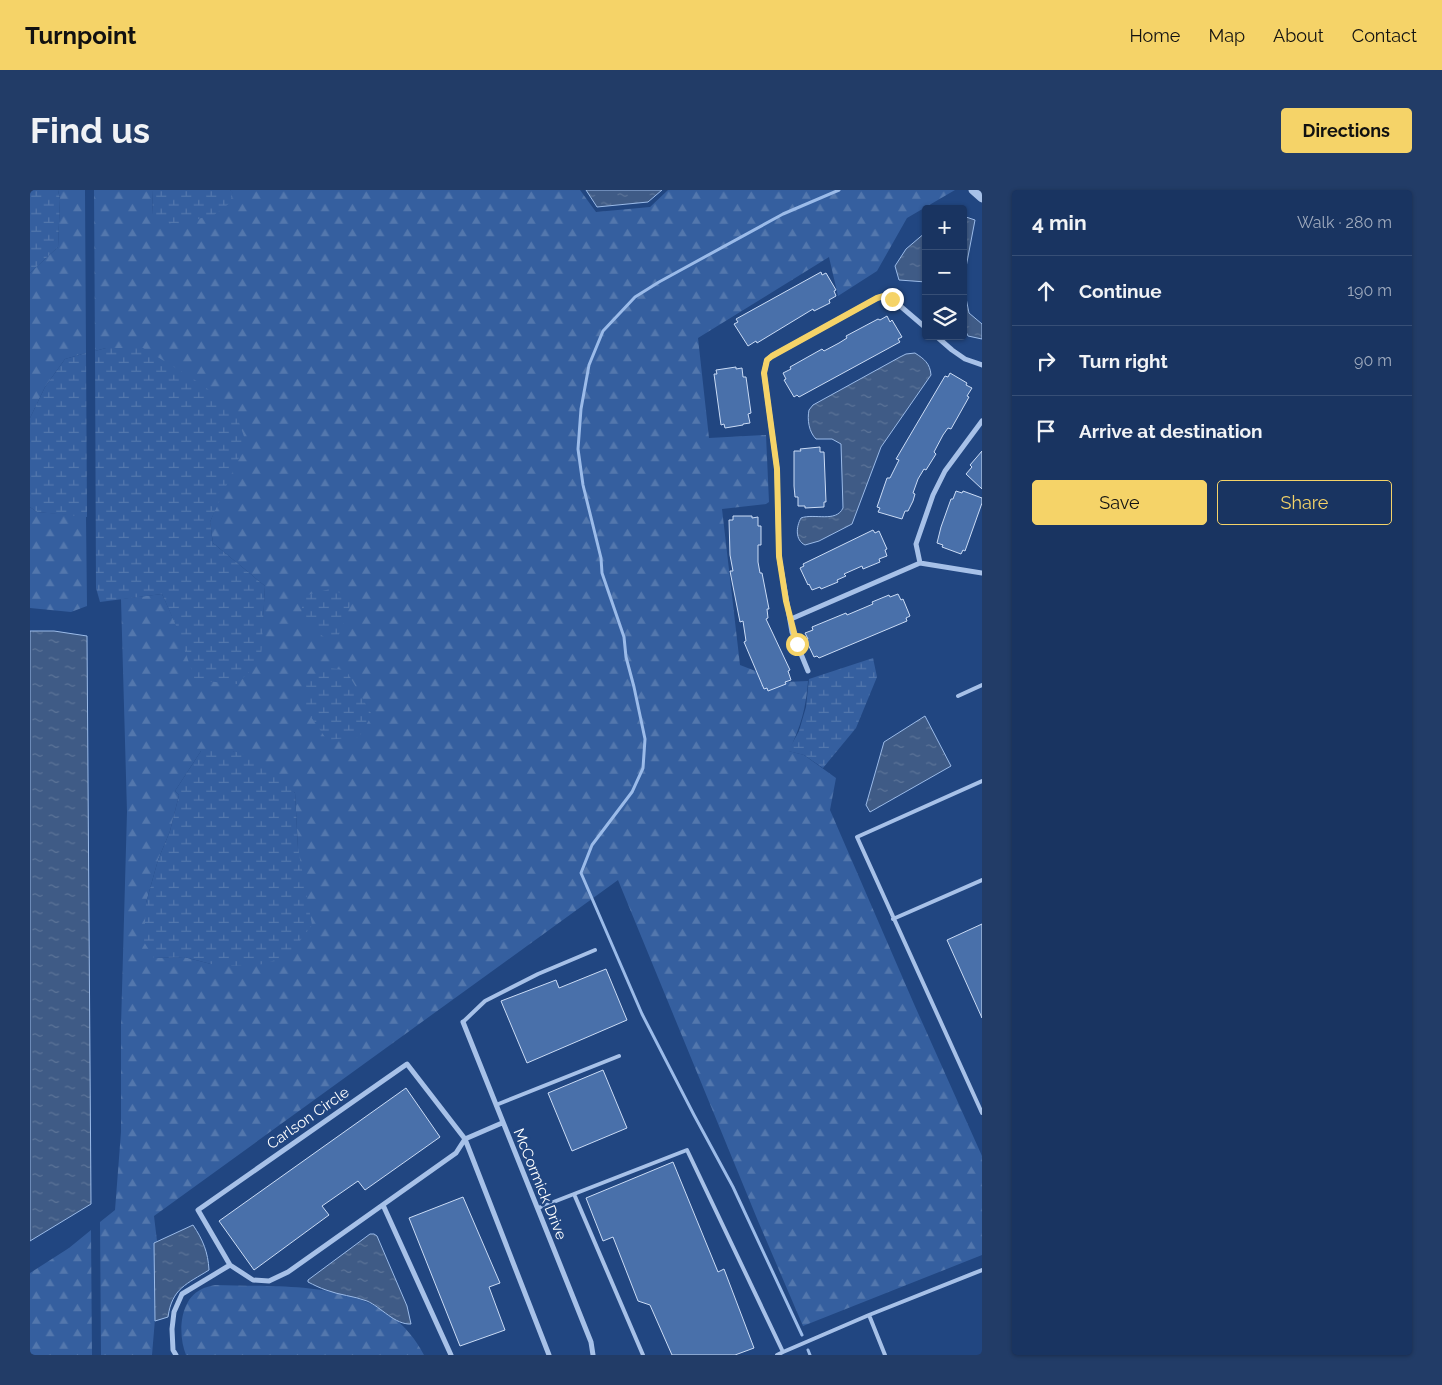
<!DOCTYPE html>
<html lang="en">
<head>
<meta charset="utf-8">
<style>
  body { margin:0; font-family:Raleway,sans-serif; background:#223c67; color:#f1f3f6 }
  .controls { position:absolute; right:15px; top:15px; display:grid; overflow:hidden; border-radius:5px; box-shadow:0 1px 4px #0004 }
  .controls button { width:45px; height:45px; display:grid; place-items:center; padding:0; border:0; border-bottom:1px solid #374f76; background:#193461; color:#f1f3f6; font:25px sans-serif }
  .stop { position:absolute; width:15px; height:15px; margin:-11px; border:4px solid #f5d368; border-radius:50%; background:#fff }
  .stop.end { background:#f5d368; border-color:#fff; box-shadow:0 1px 5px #0008 }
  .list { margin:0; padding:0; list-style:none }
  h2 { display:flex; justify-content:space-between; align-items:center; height:65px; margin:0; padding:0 20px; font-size:21px }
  h2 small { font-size:16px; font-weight:400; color:#9faabd }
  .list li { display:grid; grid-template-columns:32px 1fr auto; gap:15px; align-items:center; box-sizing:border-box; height:70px; padding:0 20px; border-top:1px solid #374f76 }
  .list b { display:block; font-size:19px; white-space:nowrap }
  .list em { font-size:16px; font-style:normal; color:#9faabd }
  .actions { display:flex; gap:10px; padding:15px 20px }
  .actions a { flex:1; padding:11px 0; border:1px solid #f5d368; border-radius:5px; text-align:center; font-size:18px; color:#f5d368 }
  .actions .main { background:#f5d368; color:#111 }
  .icon { flex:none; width:28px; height:28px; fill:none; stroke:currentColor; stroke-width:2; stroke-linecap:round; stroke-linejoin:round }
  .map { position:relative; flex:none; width:952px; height:1165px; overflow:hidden; border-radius:5px }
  header { display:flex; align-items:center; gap:30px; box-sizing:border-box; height:70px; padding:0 25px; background:#f5d368; color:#111 }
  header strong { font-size:24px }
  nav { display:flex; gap:28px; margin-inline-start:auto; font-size:18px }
  .intro { display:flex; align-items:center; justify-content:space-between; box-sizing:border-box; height:120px; padding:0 30px }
  h1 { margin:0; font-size:35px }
  .button { padding:12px 22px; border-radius:5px; background:#f5d368; color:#111; font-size:18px; font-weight:700 }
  main { display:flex; gap:30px; padding:0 30px }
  aside { flex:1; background:#193461; border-radius:5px; box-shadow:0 1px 4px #0004 }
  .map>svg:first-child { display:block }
</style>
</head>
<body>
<header>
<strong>Turnpoint</strong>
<nav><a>Home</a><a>Map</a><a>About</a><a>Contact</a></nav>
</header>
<div class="intro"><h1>Find us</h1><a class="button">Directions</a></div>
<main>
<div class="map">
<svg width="952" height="1165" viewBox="0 0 952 1165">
  <defs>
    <pattern id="forest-firs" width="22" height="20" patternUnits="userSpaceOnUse" patternTransform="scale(1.25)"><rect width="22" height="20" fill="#355f9f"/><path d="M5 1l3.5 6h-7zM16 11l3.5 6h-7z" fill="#5377ad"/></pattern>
    <pattern id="wetland-marsh" width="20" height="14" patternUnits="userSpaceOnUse" patternTransform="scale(1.25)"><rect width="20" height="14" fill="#355f9f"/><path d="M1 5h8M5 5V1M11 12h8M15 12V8" fill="none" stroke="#5377ad"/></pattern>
    <pattern id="water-ripples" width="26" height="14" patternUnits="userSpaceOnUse" patternTransform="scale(1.25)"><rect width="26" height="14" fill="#3f5b86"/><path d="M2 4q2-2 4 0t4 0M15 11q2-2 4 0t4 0" fill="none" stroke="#5c7498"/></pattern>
  </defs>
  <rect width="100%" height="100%" fill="#214681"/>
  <path fill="url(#forest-firs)" fill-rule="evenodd" d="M 28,0 L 55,0 L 56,163 L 35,169 L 15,197 L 0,228 L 0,83 L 28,57 L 30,9 Z
    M 64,0 L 122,0 L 123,25 L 203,3 L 200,0 L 550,0 L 566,22 L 620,17 L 638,0 L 925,0 L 877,28 L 847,81 L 808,106 L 799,67 L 668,148 L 679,248 L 736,245 L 739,312 L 736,314 L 692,319 L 710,475 L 754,492 L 778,491 C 776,518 771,536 759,561 L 774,565 L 806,588 L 800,620 L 884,814 L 952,966 L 952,1065 L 773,1136 L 728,1031 L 588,690 L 124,1026 L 127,1051 L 124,1053 L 125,1129 L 122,1165 L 71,1165 L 70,1032 L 85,1020 L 91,942 L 91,836 L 97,622 L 91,409 L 132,404 L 147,437 L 233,429 L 235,396 L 183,353 L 180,332 L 194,298 L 76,158 L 65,161 ZM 171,561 L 203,561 L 265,603 L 268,658 L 181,774 L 154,767 L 124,768 L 116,713 L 128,670 L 140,641 L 149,605 L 145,601 Z
    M 0,317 L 7,322 L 56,326 L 57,416 L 41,422 L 0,418 Z
    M 61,1040 L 62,1165 L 0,1165 L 0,1083 L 39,1058 Z
    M 185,1095 C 259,1098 354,1087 394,1165 L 156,1165 C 148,1146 149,1111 170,1100 C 175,1097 181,1096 185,1095 Z"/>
  <path fill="url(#wetland-marsh)" d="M 0,0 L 28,0 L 30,9 L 28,57 L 0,83 Z
    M 122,0 L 200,0 L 203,2 L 200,13 L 184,25 L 143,35 L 123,25 Z
    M 76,158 L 113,158 L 173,195 L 206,224 L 216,252 L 180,332 L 183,353 L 235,396 L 231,470 L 207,494 L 165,490 L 147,438 L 132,404 L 70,412 L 66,398 L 65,161 Z
    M 56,163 L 57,327 L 7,322 L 0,317 L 0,228 L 15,197 L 35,169 Z
    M 300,399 L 323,408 L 308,447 L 294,447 L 271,430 L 273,406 Z
    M 843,468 L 847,487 L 826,538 L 793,578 L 774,565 L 758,561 L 769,541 L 776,517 L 779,489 Z
    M 299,478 L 316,480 L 342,525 L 329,547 L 297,550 L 277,521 L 272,493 Z
    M 171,561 L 203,561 L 225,568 L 265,603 L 268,658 L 282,735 L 260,764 L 235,774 L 203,776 L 181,774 L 154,767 L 124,768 L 114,752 L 116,713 L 128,670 L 140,641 L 149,605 L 145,601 Z"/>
  <path fill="url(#water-ripples)" stroke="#9bbbe9" d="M 556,0 L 632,0 L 618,12 L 567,17 Z
    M 933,26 L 945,30 L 933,93 L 939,123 L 952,134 L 952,149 L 938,146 L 933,135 Z
    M 896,42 L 896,92 L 869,90 L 865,76 L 876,59 Z
    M 885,163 C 894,169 900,173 901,185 L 851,257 L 822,334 L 789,351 L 775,355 C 765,350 766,337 771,328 C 784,323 806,333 813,318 L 811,254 L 802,249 L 786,249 C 779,242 777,230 779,220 L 783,215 L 870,167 L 876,164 Z
    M 0,441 L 24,441 L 57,446 L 61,1014 L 0,1051 Z
    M 895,526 L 921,576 L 840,622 L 836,615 L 854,552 Z
    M 163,1035 C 173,1050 178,1062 179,1080 C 157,1094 142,1098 138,1127 L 125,1131 L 124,1053 Z
    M 340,1044 L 344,1044 L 347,1046 L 377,1116 L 381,1134 C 365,1135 351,1117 337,1111 C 324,1106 309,1105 296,1100 C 290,1098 284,1095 278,1092 L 278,1090 Z"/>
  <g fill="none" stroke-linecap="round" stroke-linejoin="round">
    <path stroke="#9bbbe9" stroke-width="3" d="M 772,1145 L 703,997 L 664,925 L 612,824 L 551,683 L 562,655 L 602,602 L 613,578 L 615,549 L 604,497 L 596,467 L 594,447 L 572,383 L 571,368 L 553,295 L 548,259 L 551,219 L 559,175 L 573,141 L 605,107 L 629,92 L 753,24 L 809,0
      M 778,1160 L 780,1165"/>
  </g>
  <path fill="#4970aa" stroke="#cbdcf6" d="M 791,82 L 792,85 L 796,83 L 806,100 L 804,101 L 806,106 L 799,110 L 800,113 L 784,121 L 783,119 L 727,153 L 726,151 L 718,156 L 704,134 L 708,132 L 706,129 Z
    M 857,126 L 860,132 L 862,130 L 872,147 L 868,149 L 870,152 L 769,207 L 767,205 L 764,207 L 754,190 L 756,189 L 753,183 L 761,179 L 760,177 L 792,159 L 794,161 L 809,153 L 817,148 L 816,146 L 848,129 L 850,130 Z
    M 706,177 L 706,179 L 712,178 L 713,187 L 716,187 L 721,223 L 718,224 L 720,233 L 713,234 L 713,235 L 695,238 L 694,234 L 691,235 L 684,184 L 687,184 L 686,180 Z
    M 920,183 L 937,193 L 936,195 L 942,198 L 937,206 L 939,207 L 921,239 L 918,238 L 913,245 L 904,262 L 906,264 L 896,280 L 894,279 L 888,289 L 883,303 L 885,304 L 883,311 L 878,321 L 875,321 L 872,329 L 848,322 L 850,318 L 847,317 L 857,288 L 860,288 L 869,270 L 866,269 L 915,186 L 918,187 Z
    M 790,257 L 790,262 L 794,262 L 796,312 L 794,312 L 794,317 L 775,318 L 775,316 L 768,316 L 768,307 L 765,307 L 764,296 L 764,261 L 771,261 L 770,259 Z
    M 952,261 L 952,299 L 936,284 L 942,277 L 940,275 Z
    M 926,301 L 932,303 L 933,301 L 952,308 L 952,313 L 935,361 L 933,360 L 931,364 L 912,357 L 913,355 L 907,353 L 911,337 L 921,309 L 923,309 Z
    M 703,326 L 722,326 L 722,328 L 728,327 L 728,336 L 731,336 L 731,355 L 728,355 L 728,372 L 730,383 L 732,383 L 739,419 L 737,419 L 738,428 L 736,429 L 760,480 L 758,481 L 761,490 L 755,492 L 756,494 L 738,501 L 737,498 L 734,499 L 714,452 L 716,451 L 713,431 L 710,432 L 700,381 L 703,381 L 700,365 L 699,330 L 703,330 Z
    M 843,340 L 845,343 L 849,341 L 857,359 L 855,360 L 857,366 L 849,369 L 850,372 L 833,379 L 832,376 L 814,384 L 816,386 L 807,390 L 808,392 L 791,399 L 790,397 L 782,400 L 779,394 L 778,395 L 770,378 L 774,376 L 773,374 Z
    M 868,404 L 871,410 L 873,409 L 880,426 L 876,428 L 877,431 L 789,468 L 787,466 L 784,467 L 776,450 L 778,449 L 775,443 L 783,440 L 782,437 L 816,423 L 817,425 L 843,414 L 842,412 L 859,405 L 860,407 Z
    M 952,734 L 952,828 L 917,750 Z
    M 576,779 L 597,830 L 497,873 L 471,811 L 526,790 L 529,798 Z
    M 573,880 L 597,938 L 542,961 L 518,903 Z
    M 376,898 L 410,947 L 335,1000 L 328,991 L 292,1016 L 299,1025 L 224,1080 L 189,1031 Z
    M 643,972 L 688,1082 L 694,1079 L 724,1158 L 705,1165 L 642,1165 L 620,1115 L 608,1111 L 583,1047 L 573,1051 L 556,1008 Z
    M 433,1007 L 470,1093 L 459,1097 L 475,1140 L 430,1156 L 379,1028 Z"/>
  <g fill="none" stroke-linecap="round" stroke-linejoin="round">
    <path stroke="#a7c1e8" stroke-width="4" d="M 928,506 L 952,495
      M 952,591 L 827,647 L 952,923
      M 863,729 L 952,690
      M 433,832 L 455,811 L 508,784 L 565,760
      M 466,915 L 589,866
      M 544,1004 L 613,1165
      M 508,1018 L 657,960 L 753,1162 L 747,1165
      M 839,1125 L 855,1165
      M 753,1162 L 839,1125 L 952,1080"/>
    <path stroke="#a7c1e8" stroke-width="5" d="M 906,146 L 922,160 L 935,169 L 952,175
      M 952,231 L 915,281 L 903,305 L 886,354 L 890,373 L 952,383
      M 761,429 L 890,373
      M 778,481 L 762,442 L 749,367 L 747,279 L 734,183 L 737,170 L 742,166 L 847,108 L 854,106 L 862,109 L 896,138
      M 433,832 L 561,1152 L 563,1165
      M 472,933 L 435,949 L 426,963 L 258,1082 L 239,1091 L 223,1090 L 200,1075 L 168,1020 L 377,874 L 435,949 L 519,1165
      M 353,1015 L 421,1165
      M 146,1165 L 143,1160 L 142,1139 L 144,1122 L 152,1104 L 200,1075"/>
    <path stroke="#a7c1e8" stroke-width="9" d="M 943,0 L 952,8"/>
  </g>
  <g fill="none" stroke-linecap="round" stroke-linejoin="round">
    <path stroke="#f5d368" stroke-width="6" d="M 767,454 L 756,411 L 749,366 L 747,279 L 734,183 L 737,170 L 742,166 L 847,108 L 854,106 L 862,109"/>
  </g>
  <g text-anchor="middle" stroke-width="5" stroke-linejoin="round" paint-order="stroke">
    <g font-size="15" fill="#fff" stroke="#214681">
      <text transform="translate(278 928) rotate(-35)" y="5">Carlson Circle</text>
      <text transform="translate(510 994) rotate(68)" y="5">McCormick Drive</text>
    </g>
  </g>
</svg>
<div class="controls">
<button>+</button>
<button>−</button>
<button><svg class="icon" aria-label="layers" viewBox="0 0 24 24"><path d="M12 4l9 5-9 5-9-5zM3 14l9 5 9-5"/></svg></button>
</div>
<div class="stop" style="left:767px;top:454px"></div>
<div class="stop end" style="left:862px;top:109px"></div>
</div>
<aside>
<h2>4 min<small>Walk · 280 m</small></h2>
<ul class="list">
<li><svg class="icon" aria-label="ahead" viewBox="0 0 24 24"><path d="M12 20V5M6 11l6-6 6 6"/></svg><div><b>Continue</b></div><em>190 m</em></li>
<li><svg class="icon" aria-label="right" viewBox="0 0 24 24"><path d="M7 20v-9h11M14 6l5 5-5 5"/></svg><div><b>Turn right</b></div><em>90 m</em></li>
<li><svg class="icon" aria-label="arrive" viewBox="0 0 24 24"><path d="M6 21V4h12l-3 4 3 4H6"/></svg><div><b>Arrive at destination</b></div></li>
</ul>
<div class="actions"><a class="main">Save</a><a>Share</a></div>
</aside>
</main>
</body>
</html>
